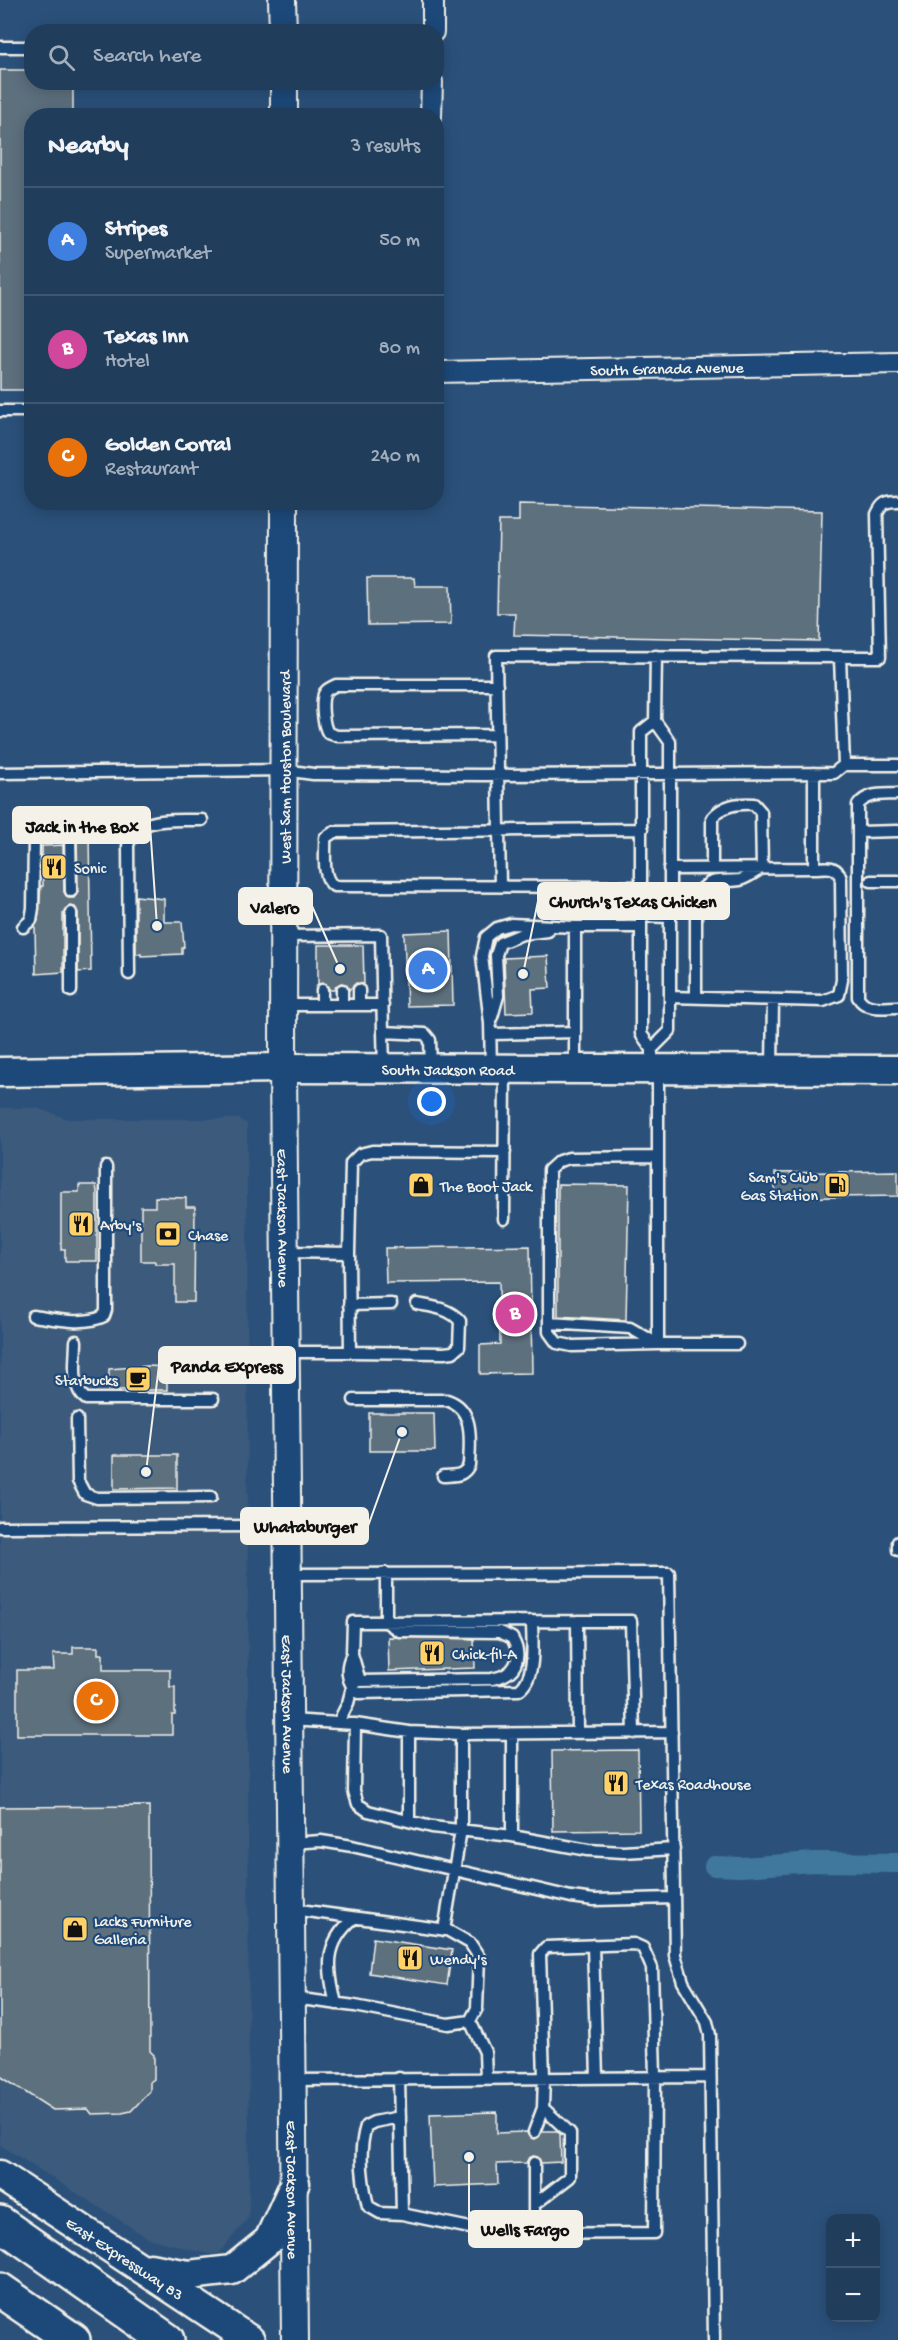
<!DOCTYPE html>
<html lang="en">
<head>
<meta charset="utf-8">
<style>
  body { margin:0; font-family:"Gochi Hand",sans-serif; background:#284462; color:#f1f3f6 }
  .controls { position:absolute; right:18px; bottom:18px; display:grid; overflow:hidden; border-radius:12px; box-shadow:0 3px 15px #0003 }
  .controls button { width:54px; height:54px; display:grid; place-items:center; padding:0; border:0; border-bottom:2px solid #3d5672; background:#203d5c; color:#f1f3f6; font:30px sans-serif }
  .you { position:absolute; left:432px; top:1102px; width:21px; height:21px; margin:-15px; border:4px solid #fff; border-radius:50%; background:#1a73e8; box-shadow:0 0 0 9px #1a73e833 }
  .badge { display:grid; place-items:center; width:39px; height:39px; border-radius:50%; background:#8c9099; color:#fff; font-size:20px; font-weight:700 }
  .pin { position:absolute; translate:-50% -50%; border:3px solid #fff; box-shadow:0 2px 6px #0006 }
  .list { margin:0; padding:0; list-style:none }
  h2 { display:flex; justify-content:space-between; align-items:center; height:78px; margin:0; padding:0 24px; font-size:26px }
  h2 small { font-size:20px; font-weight:400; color:#a2aebb }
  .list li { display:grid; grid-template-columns:39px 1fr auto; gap:18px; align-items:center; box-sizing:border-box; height:108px; padding:0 24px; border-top:2px solid #3d5672 }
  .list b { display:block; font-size:22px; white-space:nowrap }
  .list p { margin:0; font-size:20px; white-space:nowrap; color:#a2aebb }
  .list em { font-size:20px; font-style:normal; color:#a2aebb }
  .icon { flex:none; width:33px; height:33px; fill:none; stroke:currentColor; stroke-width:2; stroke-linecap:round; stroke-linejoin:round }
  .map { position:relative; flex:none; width:898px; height:2340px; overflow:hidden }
  .search { position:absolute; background:#203d5c; box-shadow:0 3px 15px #0003; left:24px; top:24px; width:420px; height:66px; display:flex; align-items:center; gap:15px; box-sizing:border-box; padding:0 21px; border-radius:24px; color:#a2aebb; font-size:22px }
  .panel { position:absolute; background:#203d5c; box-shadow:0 3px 15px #0003; left:24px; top:108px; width:420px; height:402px; border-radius:24px }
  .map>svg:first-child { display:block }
</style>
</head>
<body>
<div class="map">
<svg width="898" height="2340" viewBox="0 0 898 2340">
  <rect width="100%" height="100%" fill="#2b517b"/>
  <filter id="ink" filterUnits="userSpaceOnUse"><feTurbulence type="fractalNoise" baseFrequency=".0167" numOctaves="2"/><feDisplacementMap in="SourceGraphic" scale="12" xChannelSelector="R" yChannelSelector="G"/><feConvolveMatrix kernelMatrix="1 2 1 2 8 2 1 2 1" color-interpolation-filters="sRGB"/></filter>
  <g filter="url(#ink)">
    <path fill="#3a5a7c" d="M 0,1108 L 37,1108 L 68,1119 L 239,1119 L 247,1124 L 249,2217 L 218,2254 L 207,2254 L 148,2238 L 0,2145 Z"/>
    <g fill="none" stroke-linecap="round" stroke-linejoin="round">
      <path stroke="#41789d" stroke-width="20" d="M 714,1866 L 741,1867 L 814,1862 L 898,1863"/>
    </g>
    <path fill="#5d6f7e" stroke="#f4f1e8" stroke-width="1.5" d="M 0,70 L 32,70 L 32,82 L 73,82 L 73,116 L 32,116 L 32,390 L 0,390 Z
      M 519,504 L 822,511 L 819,641 L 514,635 L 515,613 L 497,613 L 499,521 L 519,521 Z
      M 367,578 L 414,578 L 415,586 L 450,586 L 451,624 L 368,625 Z
      M 77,834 L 89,834 L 91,971 L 78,972 L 78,913 L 75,907 L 70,906 L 65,909 L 63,913 L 63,972 L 36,974 L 35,926 L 38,921 L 41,886 L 43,886 L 42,846 L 63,845 L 64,892 L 68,898 L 74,898 L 78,891 Z
      M 136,896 L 164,899 L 164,922 L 182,922 L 184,947 L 182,948 L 182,954 L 141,956 L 141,954 L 136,954 Z
      M 451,931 L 453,1005 L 407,1006 L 404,933 Z
      M 318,945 L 363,945 L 364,984 L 356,983 L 349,990 L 346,984 L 341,983 L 336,986 L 334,990 L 330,990 L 325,983 L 318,984 Z
      M 548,956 L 550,988 L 532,989 L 533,1012 L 506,1013 L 504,958 Z
      M 898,1171 L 898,1196 L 775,1198 L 775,1173 Z
      M 558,1184 L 629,1185 L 626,1320 L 558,1316 Z
      M 79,1185 L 96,1185 L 97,1192 L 97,1261 L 65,1261 L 65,1249 L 61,1250 L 61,1192 L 79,1192 Z
      M 155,1197 L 186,1198 L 186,1207 L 195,1207 L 194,1302 L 175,1302 L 175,1264 L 155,1264 L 155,1261 L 141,1261 L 141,1207 L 155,1207 Z
      M 530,1246 L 532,1373 L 480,1374 L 480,1345 L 500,1344 L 499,1282 L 386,1283 L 385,1248 Z
      M 148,1366 L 167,1367 L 167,1390 L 109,1390 L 109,1369 Z
      M 369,1413 L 434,1413 L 435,1451 L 369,1451 Z
      M 114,1455 L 177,1455 L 177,1488 L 114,1489 Z
      M 388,1637 L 474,1639 L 475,1668 L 389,1671 Z
      M 73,1647 L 98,1647 L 98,1654 L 103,1654 L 103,1670 L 170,1670 L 170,1687 L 175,1687 L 175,1715 L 172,1715 L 172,1735 L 17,1735 L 17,1670 L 54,1670 L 53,1654 L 73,1654 Z
      M 638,1750 L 639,1830 L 553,1831 L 552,1751 Z
      M 149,1806 L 150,2051 L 154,2055 L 154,2079 L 150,2082 L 150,2091 L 131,2111 L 122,2113 L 92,2114 L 88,2109 L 53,2110 L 0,2076 L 0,1807 Z
      M 373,1938 L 452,1950 L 447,1985 L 369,1973 Z
      M 497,2112 L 497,2133 L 527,2132 L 529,2137 L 535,2139 L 539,2137 L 542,2131 L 557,2131 L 560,2134 L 561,2162 L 541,2163 L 538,2157 L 533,2156 L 528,2159 L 526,2163 L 497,2164 L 498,2184 L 433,2187 L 430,2114 Z"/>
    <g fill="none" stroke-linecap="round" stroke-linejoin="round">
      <defs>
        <path id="service" d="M 0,47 L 32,47
          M 0,411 L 32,411
          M 840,657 L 844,765
          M 497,685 L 336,685 C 331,688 326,689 324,694 C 321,704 323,725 328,733 L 337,736 L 497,735
          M 0,773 L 284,770 L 313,774 L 484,775 L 834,773 L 844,765 L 898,765
          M 898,794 C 883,795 868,792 858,805 L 858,997 C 866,1011 883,1007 898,1007
          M 642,829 L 334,832 L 325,838 C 326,852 321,878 334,886 L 642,887
          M 858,832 L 898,831
          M 669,869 L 814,868 L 814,773
          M 871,881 L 898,881
          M 500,886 L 496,656 L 880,657 L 877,514 C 882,503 886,501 898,501
          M 71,913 L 71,991
          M 641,916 L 669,917
          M 23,927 L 31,920 L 33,908 L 34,840 C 39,823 60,824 70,836 L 71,891
          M 284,936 L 381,935 L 383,1032 L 425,1034 L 430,1040 L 431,1068
          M 129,974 L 128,846 C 135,814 176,821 202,820
          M 322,990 L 322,1005
          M 342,990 L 342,1005
          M 359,990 L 359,1005
          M 670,997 L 823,1001 L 839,995 L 842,980 L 841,879 C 837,864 827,868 814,868
          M 696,998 L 696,896 C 712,875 718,883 740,880 C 747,878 755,872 762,868 L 761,812 L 754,804 C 737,803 723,805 712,818 L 712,868
          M 284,1005 L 383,1005
          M 492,1017 L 498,996 L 496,955 L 500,943 L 522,934 L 548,931
          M 383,1032 L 384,1068
          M 491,1034 L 575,1032
          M 652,1049 L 670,1031 L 670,742 L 655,721 L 656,656
          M 652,1055 L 652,1049 L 641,1034 L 641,732 L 655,721
          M 491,1068 L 490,1023 L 482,956 L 486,937 L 497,928 L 511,924 L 575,927
          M 772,1068 L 773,1000
          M 575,1069 L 575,927 L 641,927
          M 658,1070 L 658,1344 L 737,1344
          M 656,1157 L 569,1158 L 559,1161 L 549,1170 L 549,1332 L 557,1343 L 572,1346 L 658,1344
          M 504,1219 L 505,1069
          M 285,1252 L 349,1253 L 351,1163 L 360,1154 L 372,1151 L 505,1152
          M 349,1305 L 391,1304
          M 33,1316 C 55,1319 84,1326 104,1316 L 106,1310 L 106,1167
          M 549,1323 L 630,1328 L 658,1344
          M 76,1341 C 76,1359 70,1388 86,1399 L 213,1399
          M 286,1352 L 350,1352 L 349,1253
          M 350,1352 L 444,1353 L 453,1352 L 459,1347 L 460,1321 C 449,1308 433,1307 417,1304
          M 354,1400 L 447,1400 C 475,1409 470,1441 469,1465 C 463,1477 455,1475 443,1476
          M 77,1419 L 78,1481 L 85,1494 L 97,1498 L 211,1497
          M 0,1527 L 288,1526
          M 898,1542 L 898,1550
          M 386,1573 L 386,1622 L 399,1631 L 500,1632 L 512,1638 C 524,1659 515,1675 492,1679 L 360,1681 L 352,1654 L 353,1622 C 427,1622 502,1621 577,1621
          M 289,1574 L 669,1573 L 675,1955 L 683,1982 L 707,2022 L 710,2035 L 714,2340
          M 352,1654 C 345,1667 346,1684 359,1693 L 519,1690 C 537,1677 532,1642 532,1621
          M 289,1720 L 355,1724 L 354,1791 L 358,1804 L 368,1811 L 432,1827 L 512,1836 L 588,1850 L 623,1852 L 674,1849
          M 338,1723 L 348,1703 L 352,1688
          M 355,1724 L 409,1732 L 461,1734 L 672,1732
          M 578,1733 L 577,1621 L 631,1621 L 634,1733
          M 512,1734 L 512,1836
          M 409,1821 L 409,1732
          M 291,1843 L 321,1841 L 352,1846 L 571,1897 L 594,1900 L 674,1898
          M 292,1909 L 447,1930 L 470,1943 L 479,1957 L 477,2008 L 470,2021 L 448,2024 L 355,2006 L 293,1998
          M 444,1930 L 461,1830 L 461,1734
          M 593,1945 L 597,2077
          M 336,2004 C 328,1968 323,1944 354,1918
          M 470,2021 L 485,2052 L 486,2078
          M 399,2078 L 402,2214 L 499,2234 L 654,2233 L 655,2076 L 652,1968 L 643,1948 L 634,1944 L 546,1947 L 540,1954 L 544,2077 L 543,2108 L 534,2132
          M 293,2080 L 709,2077
          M 400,2117 L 374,2122 L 366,2126 C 358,2152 362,2181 368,2206 L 380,2213 L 402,2214
          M 534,2163 L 534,2234
          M 535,2204 L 570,2177 L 570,2133 L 543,2108"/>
        <g id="minor">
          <path d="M 433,32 L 433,0"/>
          <path d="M 431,116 L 432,82"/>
          <path id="s1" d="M 436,372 L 898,363"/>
        </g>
        <g id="tertiary">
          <path d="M 282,0 L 283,32"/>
          <path d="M 284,82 L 284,116"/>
          <path id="s2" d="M 284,502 L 283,1068 L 295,2340"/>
        </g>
        <g id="secondary">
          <path id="s3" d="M 0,1072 L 283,1068 L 898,1070"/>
          <path id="s4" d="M 0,2175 L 250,2340"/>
          <path d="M 150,2268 L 189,2275 L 232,2270 L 269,2240 L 295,2183"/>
        </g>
        <path id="motorway" d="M 0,2223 L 167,2340
          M 0,2290 L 73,2340"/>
      </defs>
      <use href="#service" stroke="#f4f1e8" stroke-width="15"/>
      <use href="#minor" stroke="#f4f1e8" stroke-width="24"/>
      <use href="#tertiary" stroke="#f4f1e8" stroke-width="30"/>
      <use href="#secondary" stroke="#f4f1e8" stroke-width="33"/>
      <use href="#motorway" stroke="#f4f1e8" stroke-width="38"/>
      <use href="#service" stroke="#1f4a7a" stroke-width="10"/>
      <use href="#minor" stroke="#1f4a7a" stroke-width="20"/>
      <use href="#tertiary" stroke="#1f4a7a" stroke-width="26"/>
      <use href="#secondary" stroke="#1f4a7a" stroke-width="28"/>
      <use href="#motorway" stroke="#1f4a7a" stroke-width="33"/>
    </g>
  </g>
  <defs>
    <symbol id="restaurant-square" viewBox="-11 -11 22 22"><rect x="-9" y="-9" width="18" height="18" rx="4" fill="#ffd166" stroke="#1f4a7a"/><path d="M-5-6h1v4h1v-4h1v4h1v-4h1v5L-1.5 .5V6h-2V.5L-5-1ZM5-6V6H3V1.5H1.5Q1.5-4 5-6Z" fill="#111"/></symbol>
    <symbol id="shop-square" viewBox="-11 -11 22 22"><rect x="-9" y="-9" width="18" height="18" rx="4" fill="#ffd166" stroke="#1f4a7a"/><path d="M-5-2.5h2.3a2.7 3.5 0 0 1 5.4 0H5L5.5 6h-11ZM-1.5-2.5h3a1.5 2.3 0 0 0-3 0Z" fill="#111"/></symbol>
    <symbol id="fuel-square" viewBox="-11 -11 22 22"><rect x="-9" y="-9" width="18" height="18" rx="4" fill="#ffd166" stroke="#1f4a7a"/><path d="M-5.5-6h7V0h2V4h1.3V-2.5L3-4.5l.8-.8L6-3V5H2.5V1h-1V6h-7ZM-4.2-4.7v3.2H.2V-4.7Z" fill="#111"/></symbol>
    <symbol id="bank-square" viewBox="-11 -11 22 22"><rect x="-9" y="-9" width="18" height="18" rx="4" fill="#ffd166" stroke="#1f4a7a"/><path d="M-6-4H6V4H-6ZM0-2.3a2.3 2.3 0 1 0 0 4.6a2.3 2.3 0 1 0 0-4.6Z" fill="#111"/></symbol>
    <symbol id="cafe-square" viewBox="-11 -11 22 22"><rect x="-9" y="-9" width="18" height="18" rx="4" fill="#ffd166" stroke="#1f4a7a"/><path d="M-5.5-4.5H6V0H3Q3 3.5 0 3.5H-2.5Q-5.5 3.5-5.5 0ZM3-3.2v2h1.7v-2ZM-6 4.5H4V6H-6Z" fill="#111"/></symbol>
  </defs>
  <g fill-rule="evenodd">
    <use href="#restaurant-square" x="39" y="852" width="30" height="30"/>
    <use href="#shop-square" x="406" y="1170" width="30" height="30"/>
    <use href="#fuel-square" x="822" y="1170" width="30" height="30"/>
    <use href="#restaurant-square" x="66" y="1209" width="30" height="30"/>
    <use href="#bank-square" x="153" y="1219" width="30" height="30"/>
    <use href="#cafe-square" x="123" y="1364" width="30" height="30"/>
    <use href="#restaurant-square" x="417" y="1638" width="30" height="30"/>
    <use href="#restaurant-square" x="601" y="1768" width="30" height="30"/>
    <use href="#shop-square" x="60" y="1914" width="30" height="30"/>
    <use href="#restaurant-square" x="395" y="1943" width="30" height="30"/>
  </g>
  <g text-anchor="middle" stroke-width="4.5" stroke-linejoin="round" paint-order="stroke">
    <g font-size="16" fill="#f4f1e8" stroke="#1f4a7a">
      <text dy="6" stroke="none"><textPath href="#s1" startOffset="231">South Granada Avenue</textPath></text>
      <text transform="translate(284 767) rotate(-90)" y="6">West Sam Houston Boulevard</text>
      <text dy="6" stroke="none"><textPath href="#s3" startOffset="448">South Jackson Road</textPath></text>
      <text dy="6" stroke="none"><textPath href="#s2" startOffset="716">East Jackson Avenue</textPath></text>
      <text dy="6" stroke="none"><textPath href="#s2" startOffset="1202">East Jackson Avenue</textPath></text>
      <text dy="6" stroke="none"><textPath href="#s2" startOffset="1688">East Jackson Avenue</textPath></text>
      <text dy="6" stroke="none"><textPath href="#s4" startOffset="150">East Expressway 83</textPath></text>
    </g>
    <g font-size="16" fill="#f4f1e8" stroke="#1f4a7a" text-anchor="start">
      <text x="74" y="873">Sonic</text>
      <text x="818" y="1182" text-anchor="end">Sam's Club<tspan x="818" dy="18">Gas Station</tspan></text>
      <text x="440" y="1191">The Boot Jack</text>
      <text x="100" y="1230">Arby's</text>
      <text x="188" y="1240">Chase</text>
      <text x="118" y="1385" text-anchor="end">Starbucks</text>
      <text x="452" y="1659">Chick-fil-A</text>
      <text x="636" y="1789">Texas Roadhouse</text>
      <text x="94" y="1926">Lacks Furniture<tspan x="94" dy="18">Galleria</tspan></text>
      <text x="430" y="1964">Wendy's</text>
    </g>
  </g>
  <path fill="none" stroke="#f4f1e8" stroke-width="2" d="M157 926L150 825M523 974L538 901M340 969L312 906M146 1472L159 1365M402 1432L368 1526M469 2157L469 2229"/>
  <g fill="#f4f1e8" stroke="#1f4a7a" stroke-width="2">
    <circle cx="157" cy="926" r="6"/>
    <circle cx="523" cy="974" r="6"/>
    <circle cx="340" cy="969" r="6"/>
    <circle cx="146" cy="1472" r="6"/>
    <circle cx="402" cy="1432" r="6"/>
    <circle cx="469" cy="2157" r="6"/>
  </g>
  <g fill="#f4f1e8" stroke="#f4f1e8" stroke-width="2">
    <rect x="13" y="807" width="137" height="36" rx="6"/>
    <rect x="538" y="883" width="191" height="36" rx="6"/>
    <rect x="239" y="888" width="73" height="36" rx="6"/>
    <rect x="159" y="1347" width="136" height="36" rx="6"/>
    <rect x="241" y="1508" width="127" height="36" rx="6"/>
    <rect x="469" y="2211" width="113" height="36" rx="6"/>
  </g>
  <g font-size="18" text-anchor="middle" font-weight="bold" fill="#111">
    <text x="82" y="832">Jack in the Box</text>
    <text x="633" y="907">Church's Texas Chicken</text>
    <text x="275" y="913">Valero</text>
    <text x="227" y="1372">Panda Express</text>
    <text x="305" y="1532">Whataburger</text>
    <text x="525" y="2235">Wells Fargo</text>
  </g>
</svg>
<div class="controls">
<button>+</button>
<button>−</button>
</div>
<div class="you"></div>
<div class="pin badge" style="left:428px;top:970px;background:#3f7fe0">A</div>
<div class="pin badge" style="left:515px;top:1314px;background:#d1479c">B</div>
<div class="pin badge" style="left:96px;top:1701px;background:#e8710a">C</div>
<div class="search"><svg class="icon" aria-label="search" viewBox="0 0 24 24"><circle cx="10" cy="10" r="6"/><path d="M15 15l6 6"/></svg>Search here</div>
<section class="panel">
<h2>Nearby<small>3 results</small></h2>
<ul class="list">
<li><span class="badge" style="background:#3f7fe0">A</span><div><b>Stripes</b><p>Supermarket</p></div><em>50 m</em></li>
<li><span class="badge" style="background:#d1479c">B</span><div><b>Texas Inn</b><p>Hotel</p></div><em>80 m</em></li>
<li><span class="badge" style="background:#e8710a">C</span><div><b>Golden Corral</b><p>Restaurant</p></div><em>240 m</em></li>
</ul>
</section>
</div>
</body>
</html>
